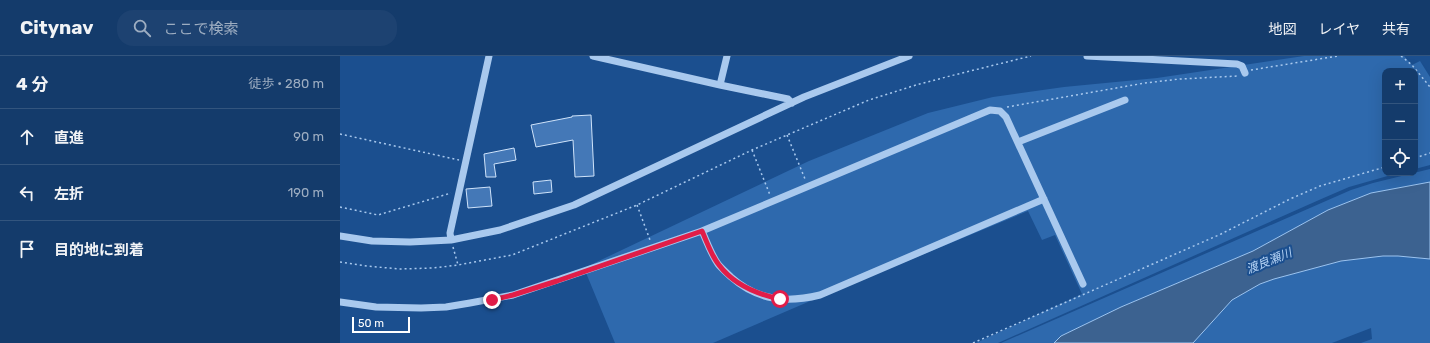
<!DOCTYPE html>
<html lang="ja">
<head>
<meta charset="utf-8">
<style>
  body { margin:0; font-family:Rubik,"Noto Sans JP",sans-serif; background:#1d4271; color:#f1f3f6 }
  .controls { position:absolute; right:12px; top:12px; display:grid; overflow:hidden; border-radius:8px; box-shadow:0 4px 16px #0002 }
  .controls button { width:36px; height:36px; display:grid; place-items:center; padding:0; border:0; border-bottom:1px solid #33557e; background:#143b6b; color:#f1f3f6; font:20px sans-serif }
  .scale { position:absolute; left:12px; bottom:10px; width:58px; box-sizing:border-box; padding-left:4px; border:2px solid #fff; border-top:0; font-size:11px; line-height:14px; white-space:nowrap; color:#fff; -webkit-text-stroke:3px #1b4f8f; paint-order:stroke }
  .stop { position:absolute; width:12px; height:12px; margin:-9px; border:3px solid #e11d48; border-radius:50%; background:#fff }
  .stop.end { background:#e11d48; border-color:#fff; box-shadow:0 1px 4px #0008 }
  .list { margin:0; padding:0; list-style:none }
  h2 { display:flex; justify-content:space-between; align-items:center; height:52px; margin:0; padding:0 16px; font-size:17px }
  h2 small { font-size:13px; font-weight:400; color:#9dadc1 }
  .list li { display:grid; grid-template-columns:26px 1fr auto; gap:12px; align-items:center; box-sizing:border-box; height:56px; padding:0 16px; border-top:1px solid #33557e }
  .list b { display:block; font-size:15px; white-space:nowrap }
  .list em { font-size:13px; font-style:normal; color:#9dadc1 }
  .icon { flex:none; width:22px; height:22px; fill:none; stroke:currentColor; stroke-width:2; stroke-linecap:round; stroke-linejoin:round }
  .map { position:relative; flex:none; width:1090px; height:287px; overflow:hidden }
  header { display:flex; align-items:center; gap:24px; box-sizing:border-box; height:56px; padding:0 20px; background:#143b6b; border-bottom:1px solid #33557e }
  header strong { font-size:19px }
  nav { display:flex; gap:22px; margin-inline-start:auto; font-size:14px }
  .search { width:280px; height:36px; background:#1d4271; display:flex; align-items:center; gap:10px; box-sizing:border-box; padding:0 14px; border-radius:16px; color:#9dadc1; font-size:15px }
  main { display:flex }
  aside { flex:1; background:#143b6b }
  .map>svg:first-child { display:block }
</style>
</head>
<body>
<header>
<strong>Citynav</strong>
<div class="search"><svg class="icon" aria-label="search" viewBox="0 0 24 24"><circle cx="10" cy="10" r="6"/><path d="M15 15l6 6"/></svg>ここで検索</div>
<nav><a>地図</a><a>レイヤ</a><a>共有</a></nav>
</header>
<main>
<aside>
<h2>4 分<small>徒歩 · 280 m</small></h2>
<ul class="list">
<li><svg class="icon" aria-label="ahead" viewBox="0 0 24 24"><path d="M12 20V5M6 11l6-6 6 6"/></svg><div><b>直進</b></div><em>90 m</em></li>
<li><svg class="icon" aria-label="left" viewBox="0 0 24 24"><path d="M17 20v-9H6M10 6l-5 5 5 5"/></svg><div><b>左折</b></div><em>190 m</em></li>
<li><svg class="icon" aria-label="arrive" viewBox="0 0 24 24"><path d="M6 21V4h12l-3 4 3 4H6"/></svg><div><b>目的地に到着</b></div></li>
</ul>
</aside>
<div class="map">
<svg width="1090" height="287" viewBox="0 0 1090 287">
  <rect width="100%" height="100%" fill="#1b4f8f"/>
  <path fill="#2e69ad" d="M 964,0 L 1064,0 L 1072,9 L 1080,5 L 1090,21 L 1090,109 L 1075,113 L 1075,15 L 1045,15 L 1045,117 L 1058,117 L 1009,131 L 979,144 L 658,287 L 636,287 L 742,238 L 715,179 L 702,184 L 688,155 L 468,246 L 373,287 L 275,287 L 244,212 L 469,105 L 588,57 L 653,41 L 724,31 L 817,22 Z
    M 1090,113 L 1090,126 L 1031,137 L 988,154 L 913,195 L 781,251 L 721,280 L 714,287 L 661,287 L 1011,134 L 1033,127 Z
    M 1043,200 L 1058,200 L 1090,203 L 1090,287 L 1021,287 L 1032,283 L 1031,272 L 992,287 L 853,287 L 892,244 L 920,228 L 934,223 L 1001,205 Z"/>
  <path fill="#3c6290" stroke="#9cc4f0" d="M 1090,126 L 1090,203 L 1058,200 L 1043,200 L 1001,205 L 934,223 L 920,228 L 892,244 L 853,287 L 714,287 L 721,280 L 781,251 L 913,195 L 988,154 L 1031,137 Z"/>
  <path fill="#4478b7" stroke="#cfe3fa" d="M 251,59 L 254,120 L 235,121 L 233,84 L 196,91 L 191,69 L 232,61 L 232,60 Z
    M 174,92 L 176,104 L 154,108 L 156,121 L 146,121 L 144,98 Z
    M 211,124 L 212,136 L 194,138 L 193,126 Z
    M 150,131 L 152,150 L 128,152 L 126,133 Z"/>
  <g fill="none" stroke-linecap="round" stroke-linejoin="round">
    <path stroke="#a9c9ee" stroke-width="1.5" stroke-dasharray="2 3" stroke-linecap="butt" d="M 1061,0 L 1072,9 L 1090,31
      M 911,14 L 998,0
      M 667,51 L 805,27 L 840,23 L 898,20
      M 0,78 L 119,104
      M 447,79 L 465,123
      M 412,94 L 430,139
      M 1075,102 L 1090,97
      M 297,149 L 310,184
      M 0,151 L 38,159 L 111,137
      M 113,191 L 118,209
      M 0,206 L 27,210 L 59,213 L 93,212 L 118,209 L 172,199 L 297,149 L 412,94 L 529,44 L 576,29 L 610,20 L 691,0
      M 633,287 L 881,178 L 950,143 L 980,130 L 1045,111"/>
    <path stroke="#a9c9ee" stroke-width="7" d="M 253,0 L 380,29 L 448,43 L 452,47
      M 747,0 L 897,8 L 902,10 L 905,17
      M 380,29 L 387,0
      M 678,86 L 785,44
      M 362,175 C 367,186 371,198 378,208 C 382,213 387,217 391,221 C 418,245 447,247 480,239 L 704,143
      M 0,180 L 32,185 L 70,186 L 111,184 L 160,174 L 234,149 L 464,41 L 569,0
      M 111,184 L 110,177 L 149,0
      M 0,246 L 36,251 L 81,252 L 106,251 L 130,247 L 173,239 L 362,175 L 650,54 L 660,55 L 666,61 L 743,228"/>
  </g>
  <g fill="none" stroke-linecap="round" stroke-linejoin="round">
    <path stroke="#e11d48" stroke-width="5" d="M 152,244 L 173,239 L 217,225 L 362,175 C 367,186 371,199 379,209 C 394,229 416,238 440,243"/>
  </g>
  <g text-anchor="middle" stroke-width="4" stroke-linejoin="round" paint-order="stroke">
    <g font-size="12" font-style="italic" fill="#b5d3f5" stroke="#1b4f8f">
      <text transform="translate(929 205) rotate(-22)" y="4">渡良瀬川</text>
    </g>
  </g>
</svg>
<div class="controls">
<button>+</button>
<button>−</button>
<button><svg class="icon" aria-label="locate" viewBox="0 0 24 24"><circle cx="12" cy="12" r="6"/><path d="M12 2v4M12 18v4M2 12h4M18 12h4"/></svg></button>
</div>
<div class="scale">50 m</div>
<div class="stop" style="left:440px;top:243px"></div>
<div class="stop end" style="left:152px;top:244px"></div>
</div>
</main>
</body>
</html>
